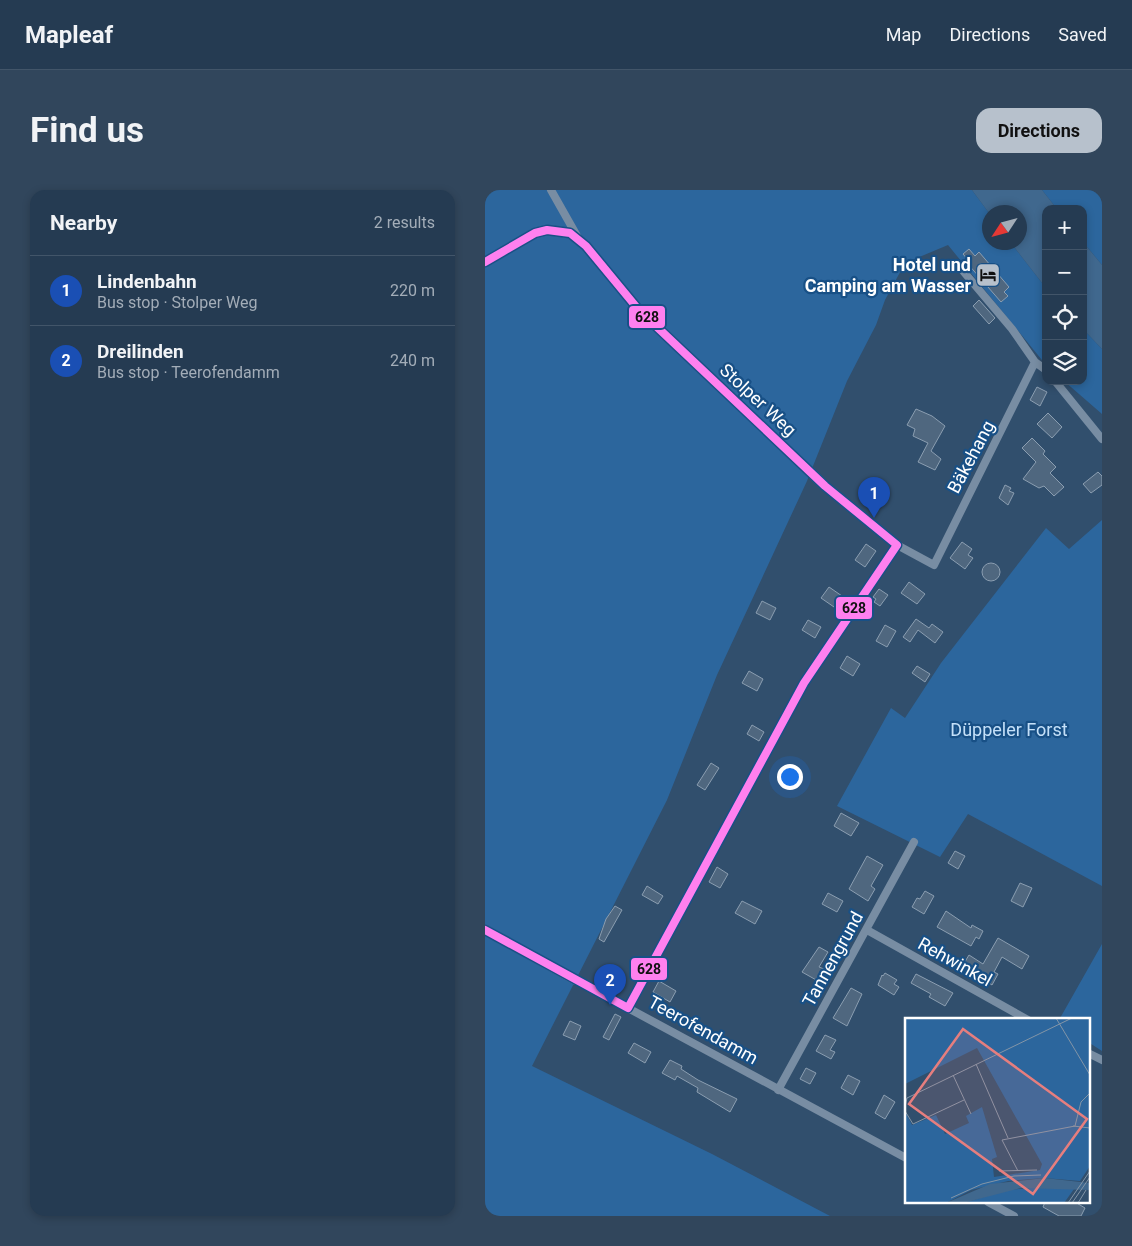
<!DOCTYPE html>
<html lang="en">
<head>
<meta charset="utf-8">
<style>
  body { margin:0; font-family:Roboto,sans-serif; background:#31465c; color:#f1f3f6 }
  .controls { position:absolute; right:15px; top:15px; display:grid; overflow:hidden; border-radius:10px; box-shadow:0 2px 8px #0003 }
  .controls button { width:45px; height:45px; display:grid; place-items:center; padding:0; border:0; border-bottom:1px solid #425569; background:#253b52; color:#f1f3f6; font:25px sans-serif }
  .compass { position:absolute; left:497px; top:15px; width:45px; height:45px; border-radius:50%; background:#253b52; box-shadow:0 2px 8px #0003; rotate:234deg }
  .you { position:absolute; left:304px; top:586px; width:18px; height:18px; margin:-12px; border:4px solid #fff; border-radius:50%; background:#1a73e8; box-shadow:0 0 0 8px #1a73e833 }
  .badge { display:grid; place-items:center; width:32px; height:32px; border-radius:50%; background:#b7c1cc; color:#fff; font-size:16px; font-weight:700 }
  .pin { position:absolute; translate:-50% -41px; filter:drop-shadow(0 1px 2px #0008) }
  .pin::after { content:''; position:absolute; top:26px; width:18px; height:15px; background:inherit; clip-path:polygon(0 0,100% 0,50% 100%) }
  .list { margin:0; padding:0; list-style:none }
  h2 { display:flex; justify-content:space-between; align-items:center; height:65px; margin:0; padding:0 20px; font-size:21px }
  h2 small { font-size:16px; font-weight:400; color:#a3adb8 }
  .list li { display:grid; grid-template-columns:32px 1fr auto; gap:15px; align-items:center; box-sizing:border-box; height:70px; padding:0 20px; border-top:1px solid #425569 }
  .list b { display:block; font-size:19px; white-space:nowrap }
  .list p { margin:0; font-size:16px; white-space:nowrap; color:#a3adb8 }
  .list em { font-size:16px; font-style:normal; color:#a3adb8 }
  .icon { flex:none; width:28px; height:28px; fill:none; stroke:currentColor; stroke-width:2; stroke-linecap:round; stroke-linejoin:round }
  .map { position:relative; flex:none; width:617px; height:1026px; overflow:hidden; border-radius:15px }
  header { display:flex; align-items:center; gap:30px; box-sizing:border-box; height:70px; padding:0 25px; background:#253b52; border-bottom:1px solid #425569 }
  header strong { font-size:24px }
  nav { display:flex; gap:28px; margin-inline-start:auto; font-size:18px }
  .intro { display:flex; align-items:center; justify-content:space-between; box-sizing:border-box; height:120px; padding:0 30px }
  h1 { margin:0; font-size:35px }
  .button { padding:12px 22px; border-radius:15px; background:#b7c1cc; color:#111; font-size:18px; font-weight:700 }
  main { display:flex; gap:30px; padding:0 30px }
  aside { flex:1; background:#253b52; border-radius:15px; box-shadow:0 2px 8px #0003 }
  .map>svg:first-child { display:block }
</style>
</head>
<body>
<header>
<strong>Mapleaf</strong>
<nav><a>Map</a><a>Directions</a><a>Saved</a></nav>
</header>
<div class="intro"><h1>Find us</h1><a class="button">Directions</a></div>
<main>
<aside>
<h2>Nearby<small>2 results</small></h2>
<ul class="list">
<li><span class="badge" style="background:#1a4fb4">1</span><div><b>Lindenbahn</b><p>Bus stop · Stolper Weg</p></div><em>220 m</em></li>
<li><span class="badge" style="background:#1a4fb4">2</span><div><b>Dreilinden</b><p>Bus stop · Teerofendamm</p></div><em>240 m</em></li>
</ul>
</aside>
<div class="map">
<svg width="617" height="1026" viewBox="0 0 617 1026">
  <rect width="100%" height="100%" fill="#314f6d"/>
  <path fill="#2c669d" d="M 0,0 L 487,0 L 504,23 L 504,52 L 526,53 L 561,98 L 561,175 L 463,55 L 420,73 L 400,110 L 391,135 L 362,191 L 322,291 L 232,485 L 182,610 L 47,876 L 227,964 L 345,1026 L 0,1026 Z
    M 557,0 L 617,0 L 617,75 L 598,52 L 598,19 L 572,19 Z
    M 598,139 L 617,159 L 617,224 L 579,191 L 598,191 Z
    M 617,330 L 617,696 L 483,624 L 455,667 L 352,616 L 406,518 L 420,528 L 456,473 L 561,338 L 584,359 Z
    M 617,754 L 617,861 L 603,852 L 603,830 L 574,830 Z"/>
  <path fill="#40688e" d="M 487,0 L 557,0 L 572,19 L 561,19 L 561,98 L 526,53 L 534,52 L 534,22 L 504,23 Z
    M 598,52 L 617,75 L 617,159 L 598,139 Z"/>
  <path fill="#4f677f" stroke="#8b9eb1" d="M 484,59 L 490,66 L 494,62 L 524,97 L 519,102 L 523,106 L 516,112 L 482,73 L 484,71 L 478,64 Z
    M 494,110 L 510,128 L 504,134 L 488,116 Z
    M 552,197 L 562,202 L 555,216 L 545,210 Z
    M 431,219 L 447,226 L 460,236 L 446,261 L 456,269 L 450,280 L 433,272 L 443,253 L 428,246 L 430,239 L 422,235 Z
    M 563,223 L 577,237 L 567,248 L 552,234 Z
    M 547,248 L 560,261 L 558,264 L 571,277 L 565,283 L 579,297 L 569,306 L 559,296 L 554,298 L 538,289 L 551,272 L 537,258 Z
    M 613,282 L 617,286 L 617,295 L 606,303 L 598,294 Z
    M 520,295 L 526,298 L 524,301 L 529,303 L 523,315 L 514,308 Z
    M 477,352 L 487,359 L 483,365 L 488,368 L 480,379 L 465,368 Z
    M 381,354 L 391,361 L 380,377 L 370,370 Z
    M497 382a9 9 0 1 1 18 0a9 9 0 1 1-18 0Z
    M 424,392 L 440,404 L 432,414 L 416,403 Z
    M 344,397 L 357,406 L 349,417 L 336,408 Z
    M 394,399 L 403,405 L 395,416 L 389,412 L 391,409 L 388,407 Z
    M 277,411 L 291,418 L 285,430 L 271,423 Z
    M 431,429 L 444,438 L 447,434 L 458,442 L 450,453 L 433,440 L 425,452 L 418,447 Z
    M 323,430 L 336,437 L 330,448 L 317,440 Z
    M 400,435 L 411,441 L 402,457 L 391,451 Z
    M 362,466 L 375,474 L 368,486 L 355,478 Z
    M 432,476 L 445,484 L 440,492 L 427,483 Z
    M 264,481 L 278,489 L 272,501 L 257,493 Z
    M 267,535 L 279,542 L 274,551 L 262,544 Z
    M 226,573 L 234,578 L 220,600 L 212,595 Z
    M 356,623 L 374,633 L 366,646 L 349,636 Z
    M 470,661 L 480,666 L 473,679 L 463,673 Z
    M 382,666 L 398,675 L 386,696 L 390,699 L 383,711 L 364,699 Z
    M 232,677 L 243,684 L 235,698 L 224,692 Z
    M 535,693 L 547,698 L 538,717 L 526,711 Z
    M 162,696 L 178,706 L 173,714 L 157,705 Z
    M 440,701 L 449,706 L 439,724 L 427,717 L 432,708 L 435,709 Z
    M 343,703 L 358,711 L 352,722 L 337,714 Z
    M 257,711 L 277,721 L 270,734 L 250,723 Z
    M 130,716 L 137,720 L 119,752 L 114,749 L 121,729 Z
    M 461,721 L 486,738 L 487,735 L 498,741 L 494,749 L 491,747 L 486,756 L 452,737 Z
    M 513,748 L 544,766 L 537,779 L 517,767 L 509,782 L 513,784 L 507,795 L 478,775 L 484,765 L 498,774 Z
    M 334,757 L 343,762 L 334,777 L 339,779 L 333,791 L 317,782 Z
    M 400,783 L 412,790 L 409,794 L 414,797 L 409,805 L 393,795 L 397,785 L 398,786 Z
    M 431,784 L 468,803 L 460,816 L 444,807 L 446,804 L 426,793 Z
    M 174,791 L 191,801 L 185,812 L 168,802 Z
    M 366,798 L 377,804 L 362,836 L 348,828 Z
    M 130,824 L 136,827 L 124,850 L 118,847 Z
    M 85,831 L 96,836 L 90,850 L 78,845 Z
    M 340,845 L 351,850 L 345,860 L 350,862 L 346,869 L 331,861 Z
    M 149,853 L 166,862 L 160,873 L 143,863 Z
    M 185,870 L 197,876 L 196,879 L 213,890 L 252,909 L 245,922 L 212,902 L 213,898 L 192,886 L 190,890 L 177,883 Z
    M 321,878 L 331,883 L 325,894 L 315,889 Z
    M 363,885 L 375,891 L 368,905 L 356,898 Z
    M 399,905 L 410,912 L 400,929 L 390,923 Z
    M 560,1012 L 590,1012 L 600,1018 L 596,1026 L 574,1026 L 558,1017 Z"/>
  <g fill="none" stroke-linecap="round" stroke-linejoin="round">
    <path stroke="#788da3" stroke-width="8" d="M 66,0 L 92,46
      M 473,75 L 527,139 L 550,172 L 561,180
      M 570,191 L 617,249
      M 382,740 L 543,830
      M 91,790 L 421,968
      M 143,818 L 319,493 L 412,355 L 449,375 L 550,172
      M 603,863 L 617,870
      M 293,900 L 429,652
      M 503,1012 L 529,1026"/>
    <path stroke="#788da3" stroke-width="10" d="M 0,72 L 50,43 L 62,40 L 85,43 L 101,56 L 153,119 L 340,296 L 412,355
      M 0,740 L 91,790"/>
    <defs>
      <path id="bus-1" d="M 0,72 L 50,43 L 62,40 L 85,43 L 101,56 L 153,119 L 340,296 L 412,355 L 319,493 L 143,818 L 0,740"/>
    </defs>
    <use href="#bus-1" stroke="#185086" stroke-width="11"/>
    <use href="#bus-1" stroke="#ff80ef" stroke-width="8"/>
  </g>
  <defs>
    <symbol id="hotel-square" viewBox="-11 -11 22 22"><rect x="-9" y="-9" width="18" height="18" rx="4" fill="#b7c1cc" stroke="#185086"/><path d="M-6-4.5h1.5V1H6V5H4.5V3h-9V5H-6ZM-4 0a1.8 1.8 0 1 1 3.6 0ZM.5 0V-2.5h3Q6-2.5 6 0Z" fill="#111"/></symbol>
  </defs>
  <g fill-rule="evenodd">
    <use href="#hotel-square" x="489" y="71" width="28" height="28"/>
  </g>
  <g text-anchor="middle" stroke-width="4.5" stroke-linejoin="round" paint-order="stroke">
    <g font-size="18" font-weight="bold" fill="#fff" stroke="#185086" text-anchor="end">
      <text x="486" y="81">Hotel und<tspan x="486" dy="21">Camping am Wasser</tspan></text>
    </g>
    <g font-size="18" fill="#fff" stroke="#185086">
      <text transform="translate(273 210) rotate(43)" y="6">Stolper Weg</text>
      <text transform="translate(486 267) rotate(-62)" y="6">Bäkehang</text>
      <text transform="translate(348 769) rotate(-61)" y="6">Tannengrund</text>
      <text transform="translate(470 772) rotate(29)" y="6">Rehwinkel</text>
      <text transform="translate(218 840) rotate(29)" y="6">Teerofendamm</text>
    </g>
    <g font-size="18" fill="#c4e0f9" stroke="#185086">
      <text x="524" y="546">Düppeler Forst</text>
    </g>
  </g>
  <g transform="translate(420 828)">
    <rect width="185" height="185" fill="#314f6d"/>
    <path d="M 0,0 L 185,0 L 185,148 L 175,163 L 139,160 L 103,163 L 66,172 L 41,185 L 0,185 L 0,93 L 7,107 L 31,97 L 40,116 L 64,105 L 61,98 L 77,89 L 92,139 L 87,141 L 89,159 L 135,152 L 137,146 L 72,30 L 0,66 ZM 137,169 L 169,171 L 159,185 L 58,185 L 103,172 Z" fill="#2c669d"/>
    <path d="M 140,160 L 184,165 L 185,172 L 116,170 L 58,185 L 41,185 L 85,166 Z" fill="#40688e"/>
    <path fill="none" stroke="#8395a7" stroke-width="1" d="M 151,0 L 185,57M 71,46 L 103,120M 48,57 L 66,96M 0,89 L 2,80 L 167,0M 0,93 L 8,106 L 59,82M 168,108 L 185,110M 94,153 L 132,152M 113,153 L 97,122 L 170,108 L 176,84 L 185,75M 46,180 L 77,166 L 109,158 L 136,157M 163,185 L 185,153M 167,185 L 185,159M 173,185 L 181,172"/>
    <path fill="#e67e7e" fill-opacity="0.15" stroke="#e67e7e" stroke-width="2.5" d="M 58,11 L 182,101 L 128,176 L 4,86 Z"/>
    <rect width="185" height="185" fill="none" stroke="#fff" stroke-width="2.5"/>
  </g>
  <g stroke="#185086" stroke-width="2">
    <rect x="143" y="115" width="38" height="24" rx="5" fill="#ff80ef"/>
    <rect x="350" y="406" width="38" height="24" rx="5" fill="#ff80ef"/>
    <rect x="145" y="767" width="38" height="24" rx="5" fill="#ff80ef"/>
  </g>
  <g font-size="14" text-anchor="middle" font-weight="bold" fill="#111">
    <text x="162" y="132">628</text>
    <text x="369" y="423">628</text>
    <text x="164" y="784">628</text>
  </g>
</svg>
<div class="controls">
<button>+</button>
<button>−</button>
<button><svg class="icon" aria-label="locate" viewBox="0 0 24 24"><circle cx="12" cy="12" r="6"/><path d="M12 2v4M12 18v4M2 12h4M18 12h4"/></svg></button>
<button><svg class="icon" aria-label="layers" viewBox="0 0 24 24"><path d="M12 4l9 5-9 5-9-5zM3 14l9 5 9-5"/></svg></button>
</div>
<svg class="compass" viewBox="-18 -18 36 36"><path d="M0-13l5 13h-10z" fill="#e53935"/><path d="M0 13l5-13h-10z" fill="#a3adb8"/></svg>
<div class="you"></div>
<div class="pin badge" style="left:389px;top:328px;background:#1a4fb4">1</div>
<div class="pin badge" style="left:125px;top:815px;background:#1a4fb4">2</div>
</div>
</main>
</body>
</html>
